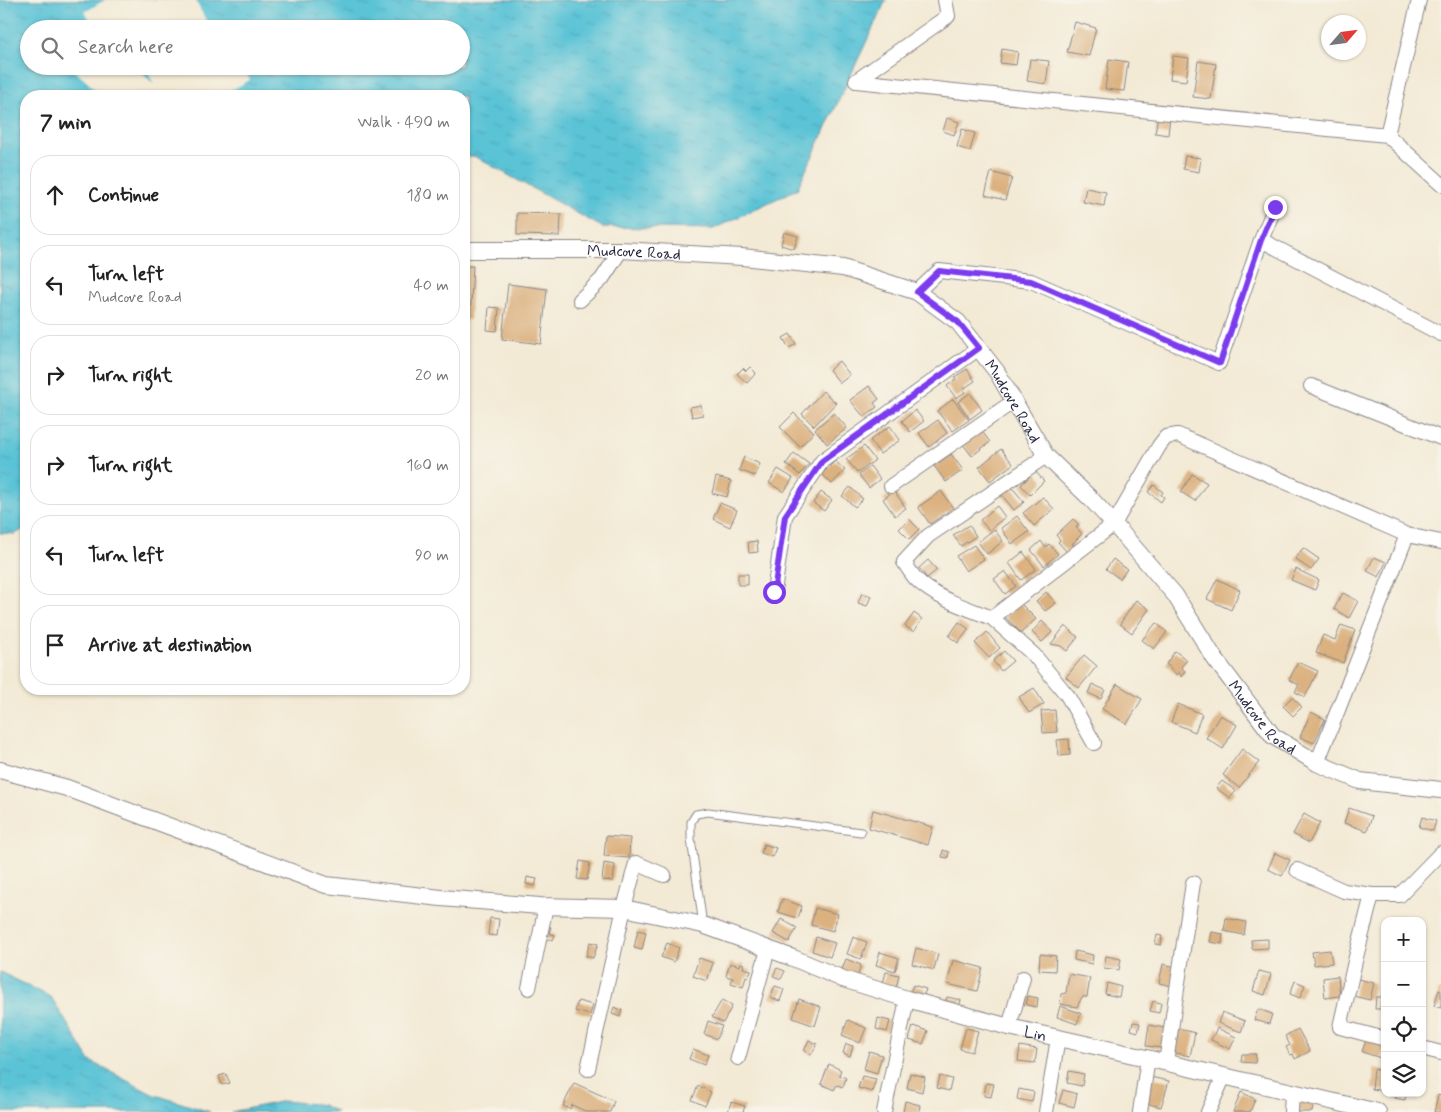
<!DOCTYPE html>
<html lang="en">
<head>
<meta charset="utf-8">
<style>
  body { margin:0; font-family:Mynerve,sans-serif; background:#f6f6f6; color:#222 }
  .controls { position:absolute; right:15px; bottom:15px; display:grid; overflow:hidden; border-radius:10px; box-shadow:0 1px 4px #0004 }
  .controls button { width:45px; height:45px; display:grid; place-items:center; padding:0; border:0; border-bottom:1px solid #e0e0e0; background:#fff; color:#222; font:25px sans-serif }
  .compass { position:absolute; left:1321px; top:15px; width:45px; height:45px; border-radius:50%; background:#fff; box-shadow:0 1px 4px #0004; rotate:62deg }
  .stop { position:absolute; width:15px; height:15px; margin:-11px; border:4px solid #7c3aed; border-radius:50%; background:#fff }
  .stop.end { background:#7c3aed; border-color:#fff; box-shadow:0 1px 5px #0008 }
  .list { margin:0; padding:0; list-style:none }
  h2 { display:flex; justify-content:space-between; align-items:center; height:65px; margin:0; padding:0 20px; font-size:21px }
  h2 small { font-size:16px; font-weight:400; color:#767676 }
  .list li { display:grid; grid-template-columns:32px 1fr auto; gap:15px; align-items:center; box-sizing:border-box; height:80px; margin:0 10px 10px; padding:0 10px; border:1px solid #e0e0e0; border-radius:20px }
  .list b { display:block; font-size:19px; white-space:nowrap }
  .list p { margin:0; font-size:16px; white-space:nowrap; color:#767676 }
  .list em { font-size:16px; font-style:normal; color:#767676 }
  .icon { flex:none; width:28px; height:28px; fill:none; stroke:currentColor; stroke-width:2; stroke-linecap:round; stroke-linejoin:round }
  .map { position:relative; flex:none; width:1441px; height:1112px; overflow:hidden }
  .search { position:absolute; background:#fff; box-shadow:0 1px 4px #0004; left:20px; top:20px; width:450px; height:55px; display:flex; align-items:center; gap:12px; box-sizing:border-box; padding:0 18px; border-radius:28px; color:#767676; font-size:19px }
  .panel { position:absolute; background:#fff; box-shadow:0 1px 4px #0004; left:20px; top:90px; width:450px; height:605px; border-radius:20px }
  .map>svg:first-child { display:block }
</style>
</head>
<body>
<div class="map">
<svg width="1441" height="1112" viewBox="0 0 1441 1112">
  <defs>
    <pattern id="water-ripples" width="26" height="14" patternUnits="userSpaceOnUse" patternTransform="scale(1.25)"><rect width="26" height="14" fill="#5ac3d6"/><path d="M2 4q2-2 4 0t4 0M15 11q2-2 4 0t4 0" fill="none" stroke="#4ea7b9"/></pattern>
  </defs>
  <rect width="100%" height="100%" fill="#f7f3e8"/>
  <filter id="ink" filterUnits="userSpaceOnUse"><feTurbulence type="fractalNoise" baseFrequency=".02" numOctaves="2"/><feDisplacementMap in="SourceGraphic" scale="10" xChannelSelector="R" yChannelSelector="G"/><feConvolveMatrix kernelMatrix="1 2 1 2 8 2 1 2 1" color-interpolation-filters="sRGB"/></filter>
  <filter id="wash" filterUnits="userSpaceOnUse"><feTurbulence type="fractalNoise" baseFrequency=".0096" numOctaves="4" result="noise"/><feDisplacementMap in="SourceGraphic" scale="20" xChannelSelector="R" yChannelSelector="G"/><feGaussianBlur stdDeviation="1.12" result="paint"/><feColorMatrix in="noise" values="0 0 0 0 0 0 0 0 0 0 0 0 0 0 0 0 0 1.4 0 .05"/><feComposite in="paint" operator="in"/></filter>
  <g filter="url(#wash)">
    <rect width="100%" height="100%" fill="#f3ead5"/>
    <path fill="url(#water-ripples)" stroke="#3e7288" fill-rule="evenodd" d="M 0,0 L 886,0 L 797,189 L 713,229 L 602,227 L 474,156 L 464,156 L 464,96 L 26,96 L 26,528 L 15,534 L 0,533 ZM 29,29 L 461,29 L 461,66 L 29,66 Z
      M 0,972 L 51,997 L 90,1061 L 152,1094 L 210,1112 L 0,1112 Z
      M 285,1101 L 322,1105 L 337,1112 L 231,1112 Z"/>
    <path fill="#f3ead5" d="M 105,0 L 195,0 L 207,22 L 211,21 L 215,29 L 127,29 L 126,26 L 121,29 L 96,29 L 85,12 Z
      M 70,66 L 134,66 L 154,84 L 144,66 L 242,66 L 250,80 L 220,96 L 102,96 Z"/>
    <g id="blocks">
      <path fill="#dbb17f" d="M 1075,22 L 1096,28 L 1089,56 L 1067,52 Z
        M 1002,49 L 1018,52 L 1016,65 L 1000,63 Z
        M 1173,56 L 1189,58 L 1186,81 L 1170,79 Z
        M 1030,59 L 1049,61 L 1046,84 L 1027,81 Z
        M 1109,59 L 1128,62 L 1124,91 L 1105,89 Z
        M 1198,61 L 1216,64 L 1211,99 L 1193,97 Z
        M 1158,115 L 1170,116 L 1168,135 L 1155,133 Z
        M 947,118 L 959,122 L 954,135 L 943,131 Z
        M 962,129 L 975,133 L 970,151 L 957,147 Z
        M 1185,156 L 1201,158 L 1199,172 L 1183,169 Z
        M 991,172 L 1012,178 L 1005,200 L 985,195 Z
        M 1086,188 L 1106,192 L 1104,206 L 1083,202 Z
        M 464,200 L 469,201 L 467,225 L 464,224 Z
        M 517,213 L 561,214 L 560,236 L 517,235 Z
        M 784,232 L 798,236 L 794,249 L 781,245 Z
        M 464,266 L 473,266 L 470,320 L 464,319 Z
        M 508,284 L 547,289 L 541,344 L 502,339 Z
        M 489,307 L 499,308 L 497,331 L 487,330 Z
        M 790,334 L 796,344 L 789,348 L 783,338 Z
        M 839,361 L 850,375 L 840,383 L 829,370 Z
        M 750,367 L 756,373 L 747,383 L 737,374 L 743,368 L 746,371 Z
        M 967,369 L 975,381 L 963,389 L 965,392 L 956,398 L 947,386 L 956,379 L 955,377 Z
        M 869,386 L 879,399 L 874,403 L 877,407 L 864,417 L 850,400 Z
        M 823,391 L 836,403 L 814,426 L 802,414 Z
        M 970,393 L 982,410 L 970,419 L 958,402 Z
        M 953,399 L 969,420 L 953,431 L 937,411 Z
        M 701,405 L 703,415 L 692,417 L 690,407 Z
        M 915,410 L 924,421 L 910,432 L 902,421 Z
        M 794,413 L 814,432 L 800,447 L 780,427 Z
        M 834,413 L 847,428 L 827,444 L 815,429 Z
        M 938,420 L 947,433 L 929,447 L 919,433 Z
        M 890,426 L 900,440 L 880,454 L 870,440 Z
        M 981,430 L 990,442 L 972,456 L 962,443 Z
        M 864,446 L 875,460 L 858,473 L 846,459 Z
        M 1001,449 L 1013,464 L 990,481 L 979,467 Z
        M 794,453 L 809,464 L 800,475 L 786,464 Z
        M 951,454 L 963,470 L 946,482 L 934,466 Z
        M 744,457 L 760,464 L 755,476 L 739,470 Z
        M 835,461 L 845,470 L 832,484 L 822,474 Z
        M 870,466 L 880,479 L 869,488 L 859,475 Z
        M 778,469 L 793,478 L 784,492 L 769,483 Z
        M 1035,471 L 1044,481 L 1030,495 L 1021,485 Z
        M 1192,474 L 1207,483 L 1195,501 L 1181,492 Z
        M 716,477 L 731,481 L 727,497 L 712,493 Z
        M 1154,485 L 1163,492 L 1161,495 L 1164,497 L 1161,502 L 1148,492 Z
        M 1011,486 L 1024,502 L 1014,510 L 1001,494 Z
        M 850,487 L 863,499 L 855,507 L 842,496 Z
        M 894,491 L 906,508 L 895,516 L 883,499 Z
        M 941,491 L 953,508 L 930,524 L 918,507 Z
        M 821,492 L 832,500 L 824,511 L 813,503 Z
        M 1043,497 L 1054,509 L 1034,526 L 1023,513 Z
        M 720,503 L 737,510 L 730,527 L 713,519 Z
        M 997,506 L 1005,517 L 989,530 L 980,520 Z
        M 1017,516 L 1029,532 L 1012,544 L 1001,528 Z
        M 909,519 L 919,529 L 909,539 L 899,529 Z
        M 1073,519 L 1079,525 L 1076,527 L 1082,534 L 1072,544 L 1074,545 L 1067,552 L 1058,542 L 1060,540 L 1056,535 Z
        M 969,525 L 976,536 L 961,546 L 953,535 Z
        M 994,529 L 1003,541 L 987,554 L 978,542 Z
        M 757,541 L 758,552 L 749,553 L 748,542 Z
        M 1041,541 L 1045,547 L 1049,544 L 1058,554 L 1044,566 L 1031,550 Z
        M 974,545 L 984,559 L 966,571 L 956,556 Z
        M 1303,548 L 1319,559 L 1311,570 L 1295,559 Z
        M 1023,552 L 1036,569 L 1021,580 L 1009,563 Z
        M 1374,557 L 1386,562 L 1379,577 L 1367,571 Z
        M 1113,559 L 1127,569 L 1120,579 L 1106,569 Z
        M 928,560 L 937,570 L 927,578 L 919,568 Z
        M 1296,569 L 1319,580 L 1315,590 L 1291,580 Z
        M 1005,571 L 1016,586 L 1005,594 L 994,579 Z
        M 738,574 L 748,574 L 748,585 L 738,585 Z
        M 1217,579 L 1240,590 L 1231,610 L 1207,599 Z
        M 1046,592 L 1056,603 L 1045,611 L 1036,601 Z
        M 862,593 L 871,596 L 867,606 L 858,603 Z
        M 1343,593 L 1358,601 L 1349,618 L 1334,609 Z
        M 1136,600 L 1149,609 L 1132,633 L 1120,624 Z
        M 1020,603 L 1036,619 L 1021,633 L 1005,617 Z
        M 914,613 L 922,619 L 914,632 L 905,626 Z
        M 1042,621 L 1052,632 L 1042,642 L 1032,632 Z
        M 959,622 L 969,629 L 958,643 L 949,636 Z
        M 1156,623 L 1167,632 L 1154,649 L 1142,640 Z
        M 1341,625 L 1355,630 L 1343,663 L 1316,653 L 1323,635 L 1335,640 Z
        M 1065,626 L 1078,637 L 1067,651 L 1061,646 L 1051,644 Z
        M 987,632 L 1000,648 L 989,658 L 975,643 Z
        M 1004,651 L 1013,661 L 1001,671 L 993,661 Z
        M 1175,651 L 1187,660 L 1181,667 L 1185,671 L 1181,677 L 1179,672 L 1177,675 L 1170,669 L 1171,668 L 1166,664 Z
        M 1084,655 L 1097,666 L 1079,688 L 1066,677 Z
        M 1298,662 L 1318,671 L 1305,697 L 1295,692 L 1299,685 L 1289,680 Z
        M 1092,684 L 1105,690 L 1101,699 L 1088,693 Z
        M 1117,684 L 1142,699 L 1127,724 L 1102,709 Z
        M 1034,688 L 1044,704 L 1029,713 L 1019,697 Z
        M 1292,697 L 1302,707 L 1293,716 L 1283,706 Z
        M 1178,704 L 1202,714 L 1195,732 L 1171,722 Z
        M 1055,710 L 1057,732 L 1043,733 L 1041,711 Z
        M 1311,712 L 1325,719 L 1314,743 L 1300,737 Z
        M 1220,715 L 1237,725 L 1223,749 L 1206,738 Z
        M 1069,739 L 1070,755 L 1059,756 L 1057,740 Z
        M 1242,749 L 1259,762 L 1239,788 L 1223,775 Z
        M 1222,781 L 1236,791 L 1230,798 L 1216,788 Z
        M 1349,808 L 1372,816 L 1367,831 L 1344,823 Z
        M 873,810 L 933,827 L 928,845 L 869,828 Z
        M 1304,814 L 1320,823 L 1309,843 L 1293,834 Z
        M 1422,817 L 1436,821 L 1433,831 L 1419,827 Z
        M 606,836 L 630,838 L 629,858 L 604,856 Z
        M 764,844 L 776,848 L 772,857 L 761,853 Z
        M 943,850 L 949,852 L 948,858 L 942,857 Z
        M 1275,853 L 1290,860 L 1282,876 L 1268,869 Z
        M 580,861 L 590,863 L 587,880 L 577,879 Z
        M 604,863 L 615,865 L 613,881 L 602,880 Z
        M 527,877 L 537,879 L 535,886 L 526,884 Z
        M 782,899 L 802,906 L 798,918 L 778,912 Z
        M 815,908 L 838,914 L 833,931 L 811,925 Z
        M 490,918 L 499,919 L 497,936 L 488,935 Z
        M 1226,918 L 1246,922 L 1244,935 L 1224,931 Z
        M 781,919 L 797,928 L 789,942 L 773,933 Z
        M 546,926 L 551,927 L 549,933 L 555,935 L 553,940 L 543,938 Z
        M 638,930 L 646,932 L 642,950 L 634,948 Z
        M 1212,932 L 1223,934 L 1222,944 L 1210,942 Z
        M 1157,935 L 1162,936 L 1161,945 L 1155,944 Z
        M 816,937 L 835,943 L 830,957 L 812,951 Z
        M 853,937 L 867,942 L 861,959 L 847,954 Z
        M 1268,939 L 1268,948 L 1252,949 L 1251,940 Z
        M 590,942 L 598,944 L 593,958 L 586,956 Z
        M 667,943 L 679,948 L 674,962 L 661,957 Z
        M 916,948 L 938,954 L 934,970 L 912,964 Z
        M 1330,950 L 1332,963 L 1314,965 L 1312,952 Z
        M 1075,951 L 1093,955 L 1092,964 L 1074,960 Z
        M 880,952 L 899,958 L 895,971 L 876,965 Z
        M 1040,954 L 1056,956 L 1055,971 L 1039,970 Z
        M 1106,956 L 1121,959 L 1119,970 L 1104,968 Z
        M 699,958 L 713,963 L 707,981 L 693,976 Z
        M 846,959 L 861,965 L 857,978 L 841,972 Z
        M 953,960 L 983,968 L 977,991 L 947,984 Z
        M 730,963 L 740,966 L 741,963 L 744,964 L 743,968 L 751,970 L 748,978 L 746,977 L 743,987 L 731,983 L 733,978 L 726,976 Z
        M 1163,964 L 1176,967 L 1172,986 L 1159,983 Z
        M 777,968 L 785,971 L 781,979 L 773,976 Z
        M 1259,971 L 1271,974 L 1265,995 L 1253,991 Z
        M 886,972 L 899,975 L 896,990 L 882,987 Z
        M 1069,974 L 1090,978 L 1087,997 L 1082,997 L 1077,1007 L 1060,1004 L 1061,994 L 1066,993 Z
        M 1338,976 L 1340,996 L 1325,998 L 1323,978 Z
        M 1358,979 L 1374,983 L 1370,1000 L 1353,996 Z
        M 1295,981 L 1305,985 L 1300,998 L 1290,994 Z
        M 1107,983 L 1121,987 L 1119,997 L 1105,994 Z
        M 913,985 L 926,989 L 922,1000 L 909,995 Z
        M 775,986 L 784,989 L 780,1001 L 770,998 Z
        M 1439,990 L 1441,991 L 1441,1008 L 1434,1006 Z
        M 1028,996 L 1038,998 L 1037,1007 L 1026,1005 Z
        M 947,997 L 961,1000 L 958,1011 L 944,1008 Z
        M 1376,997 L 1385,997 L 1385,1009 L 1375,1009 Z
        M 799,999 L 821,1007 L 815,1026 L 793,1018 Z
        M 722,1000 L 732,1006 L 723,1023 L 712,1017 Z
        M 578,1001 L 593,1005 L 590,1015 L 575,1011 Z
        M 1153,1001 L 1161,1003 L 1159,1013 L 1150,1011 Z
        M 1060,1006 L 1081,1013 L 1077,1024 L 1057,1017 Z
        M 614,1007 L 622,1010 L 620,1017 L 612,1014 Z
        M 1258,1009 L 1272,1014 L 1269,1024 L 1254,1020 Z
        M 1222,1012 L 1245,1021 L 1241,1032 L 1218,1023 Z
        M 878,1018 L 890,1021 L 887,1032 L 876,1029 Z
        M 848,1020 L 866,1028 L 860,1043 L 842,1035 Z
        M 708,1021 L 722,1026 L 717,1039 L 704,1034 Z
        M 1133,1022 L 1140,1023 L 1138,1032 L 1131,1030 Z
        M 1149,1025 L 1165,1028 L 1162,1048 L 1146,1046 Z
        M 913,1026 L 928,1031 L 923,1044 L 909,1040 Z
        M 966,1028 L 978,1031 L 972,1052 L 960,1049 Z
        M 1176,1028 L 1195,1033 L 1190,1056 L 1171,1052 Z
        M 1217,1028 L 1236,1037 L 1230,1049 L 1211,1040 Z
        M 1298,1029 L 1310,1051 L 1295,1059 L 1293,1054 L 1290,1055 L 1286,1047 L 1290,1045 L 1285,1036 Z
        M 1367,1037 L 1385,1045 L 1381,1058 L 1362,1052 Z
        M 809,1040 L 817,1044 L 811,1055 L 804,1051 Z
        M 846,1044 L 853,1046 L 850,1056 L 843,1053 Z
        M 1020,1046 L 1037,1049 L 1035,1063 L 1018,1061 Z
        M 693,1049 L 708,1055 L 704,1065 L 689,1059 Z
        M 869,1051 L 882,1055 L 877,1073 L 864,1069 Z
        M 1242,1054 L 1256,1054 L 1255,1063 L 1241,1062 Z
        M 829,1064 L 841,1070 L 839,1075 L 846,1078 L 843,1087 L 837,1085 L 834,1090 L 821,1084 Z
        M 1374,1069 L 1385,1071 L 1385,1091 L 1372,1089 Z
        M 1069,1071 L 1084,1074 L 1082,1086 L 1067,1083 Z
        M 910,1073 L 925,1077 L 922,1092 L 907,1088 Z
        M 226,1074 L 230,1083 L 222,1085 L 219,1076 Z
        M 862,1076 L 876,1079 L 872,1092 L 858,1088 Z
        M 940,1076 L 952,1079 L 949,1091 L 937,1088 Z
        M 1150,1077 L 1169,1081 L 1161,1107 L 1144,1103 Z
        M 574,1083 L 614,1101 L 610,1112 L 587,1112 L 572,1105 L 570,1109 L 563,1106 Z
        M 986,1083 L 994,1084 L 991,1097 L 984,1096 Z
        M 698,1086 L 711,1092 L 705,1106 L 692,1100 Z
        M 1019,1089 L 1034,1092 L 1032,1102 L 1017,1099 Z
        M 1063,1090 L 1077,1094 L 1074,1107 L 1059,1103 Z
        M 1241,1092 L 1255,1099 L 1250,1112 L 1233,1112 Z
        M 1395,1093 L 1406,1093 L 1405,1100 L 1394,1098 Z
        M 1438,1095 L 1441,1096 L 1441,1112 L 1434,1112 Z
        M 1300,1100 L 1314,1103 L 1312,1112 L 1297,1112 Z
        M 905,1101 L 920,1105 L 919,1112 L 903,1112 Z
        M 731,1102 L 745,1106 L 743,1112 L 728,1112 Z"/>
    </g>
  </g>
  <g filter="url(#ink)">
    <use href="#blocks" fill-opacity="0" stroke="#8a8688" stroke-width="1"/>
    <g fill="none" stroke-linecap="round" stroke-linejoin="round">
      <defs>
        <path id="service" d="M 703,925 L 691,839 L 691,822 L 696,814 L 708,812 L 861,832"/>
        <path id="minor" d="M 856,81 L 1387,135 L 1441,184
          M 856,81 L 948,16 L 945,0
          M 1387,135 L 1419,0
          M 1261,240 L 1441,334
          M 917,292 L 939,271 L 1031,281 L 1219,363 L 1261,240 L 1275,207
          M 580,300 L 602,279 L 621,250
          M 1311,386 L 1441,438
          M 891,486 L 1014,401
          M 774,592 L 785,516 L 822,461 L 979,348
          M 992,618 C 967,608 934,598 915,578 C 911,573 907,567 904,562 L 928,536 L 1046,456
          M 1094,743 L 1067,695 L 1034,655 L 992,618 L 1114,524 L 1159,446 L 1166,437 L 1178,435 L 1407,535 L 1441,542
          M 1317,763 L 1407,535
          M 1297,870 L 1344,891 L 1372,895 L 1400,895 L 1441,853
          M 1372,895 L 1356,957 L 1340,1027 L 1385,1039
          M 529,988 L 546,906
          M 1009,1027 L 1023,978
          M 1422,1048 L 1441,1053
          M 738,1058 L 768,949
          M 1166,1062 L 1193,883
          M 588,1069 L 624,908 L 636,863 L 664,875
          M 884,1112 L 907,999
          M 1046,1112 L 1058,1038
          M 1140,1112 L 1148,1058
          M 1208,1112 L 1224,1076
          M 1291,1112 L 1292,1092"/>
        <g id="tertiary">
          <path id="s1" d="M 464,250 L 621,250 L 742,257 L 843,268 L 917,292 L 958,322 L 997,372 L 1046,456 L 1091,499 L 1114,524 L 1175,595 L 1215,659 L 1273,736 L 1317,763 L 1360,781 L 1441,790"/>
          <path id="s2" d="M 0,770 L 67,788 L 326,885 L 441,898 L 540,906 L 624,908 L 703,925 L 793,958 L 843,979 L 907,999 L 1009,1027 L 1099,1047 L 1378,1112"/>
        </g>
      </defs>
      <use href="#service" stroke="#8a8688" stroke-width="9"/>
      <use href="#minor" stroke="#8a8688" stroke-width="16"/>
      <use href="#tertiary" stroke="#8a8688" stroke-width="18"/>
      <use href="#service" stroke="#fff" stroke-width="7"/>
      <use href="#minor" stroke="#fff" stroke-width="14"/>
      <use href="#tertiary" stroke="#fff" stroke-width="16"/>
    </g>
  </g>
  <g fill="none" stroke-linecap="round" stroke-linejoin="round" filter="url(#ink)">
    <path stroke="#7c3aed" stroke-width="6" d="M 774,592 L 785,516 L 822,461 L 979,348 L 958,322 L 917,292 L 939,271 L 1031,281 L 1220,363 L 1261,240 L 1275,207"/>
  </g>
  <g text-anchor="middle" stroke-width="5" stroke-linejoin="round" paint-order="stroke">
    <g font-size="16" fill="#22223b" stroke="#f7f3e8">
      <text dy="6" stroke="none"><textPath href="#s1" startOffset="170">Mudcove Road</textPath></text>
      <text dy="6" stroke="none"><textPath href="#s1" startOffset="605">Mudcove Road</textPath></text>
      <text dy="6" stroke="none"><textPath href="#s1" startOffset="1010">Mudcove Road</textPath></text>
      <text dy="6" stroke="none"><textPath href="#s2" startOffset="1076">Lin</textPath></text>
    </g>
  </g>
</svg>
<div class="controls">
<button>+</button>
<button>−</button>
<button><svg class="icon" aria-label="locate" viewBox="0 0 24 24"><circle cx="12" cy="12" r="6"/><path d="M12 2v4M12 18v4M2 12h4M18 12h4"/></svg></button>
<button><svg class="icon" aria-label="layers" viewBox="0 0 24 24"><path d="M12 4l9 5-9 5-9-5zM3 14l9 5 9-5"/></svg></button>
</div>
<svg class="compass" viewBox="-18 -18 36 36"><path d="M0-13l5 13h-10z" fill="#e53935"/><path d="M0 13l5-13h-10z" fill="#767676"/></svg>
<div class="stop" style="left:774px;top:592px"></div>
<div class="stop end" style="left:1275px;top:207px"></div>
<div class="search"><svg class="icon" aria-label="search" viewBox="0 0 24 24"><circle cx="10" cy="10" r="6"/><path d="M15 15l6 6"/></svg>Search here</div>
<section class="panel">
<h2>7 min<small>Walk · 490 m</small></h2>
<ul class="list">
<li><svg class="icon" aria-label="ahead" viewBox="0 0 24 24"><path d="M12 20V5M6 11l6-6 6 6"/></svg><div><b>Continue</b></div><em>180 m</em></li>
<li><svg class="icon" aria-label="left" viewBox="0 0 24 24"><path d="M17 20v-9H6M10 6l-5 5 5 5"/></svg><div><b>Turn left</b><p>Mudcove Road</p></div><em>40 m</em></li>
<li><svg class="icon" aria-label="right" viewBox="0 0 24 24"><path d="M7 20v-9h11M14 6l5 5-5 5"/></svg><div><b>Turn right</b></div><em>20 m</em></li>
<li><svg class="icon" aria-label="right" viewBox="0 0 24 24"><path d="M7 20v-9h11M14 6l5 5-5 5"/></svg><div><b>Turn right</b></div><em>160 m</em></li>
<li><svg class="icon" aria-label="left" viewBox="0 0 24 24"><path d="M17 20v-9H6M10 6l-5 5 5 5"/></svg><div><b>Turn left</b></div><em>90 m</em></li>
<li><svg class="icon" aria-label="arrive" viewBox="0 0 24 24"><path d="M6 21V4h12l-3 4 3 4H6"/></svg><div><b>Arrive at destination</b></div></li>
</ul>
</section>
</div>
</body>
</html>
